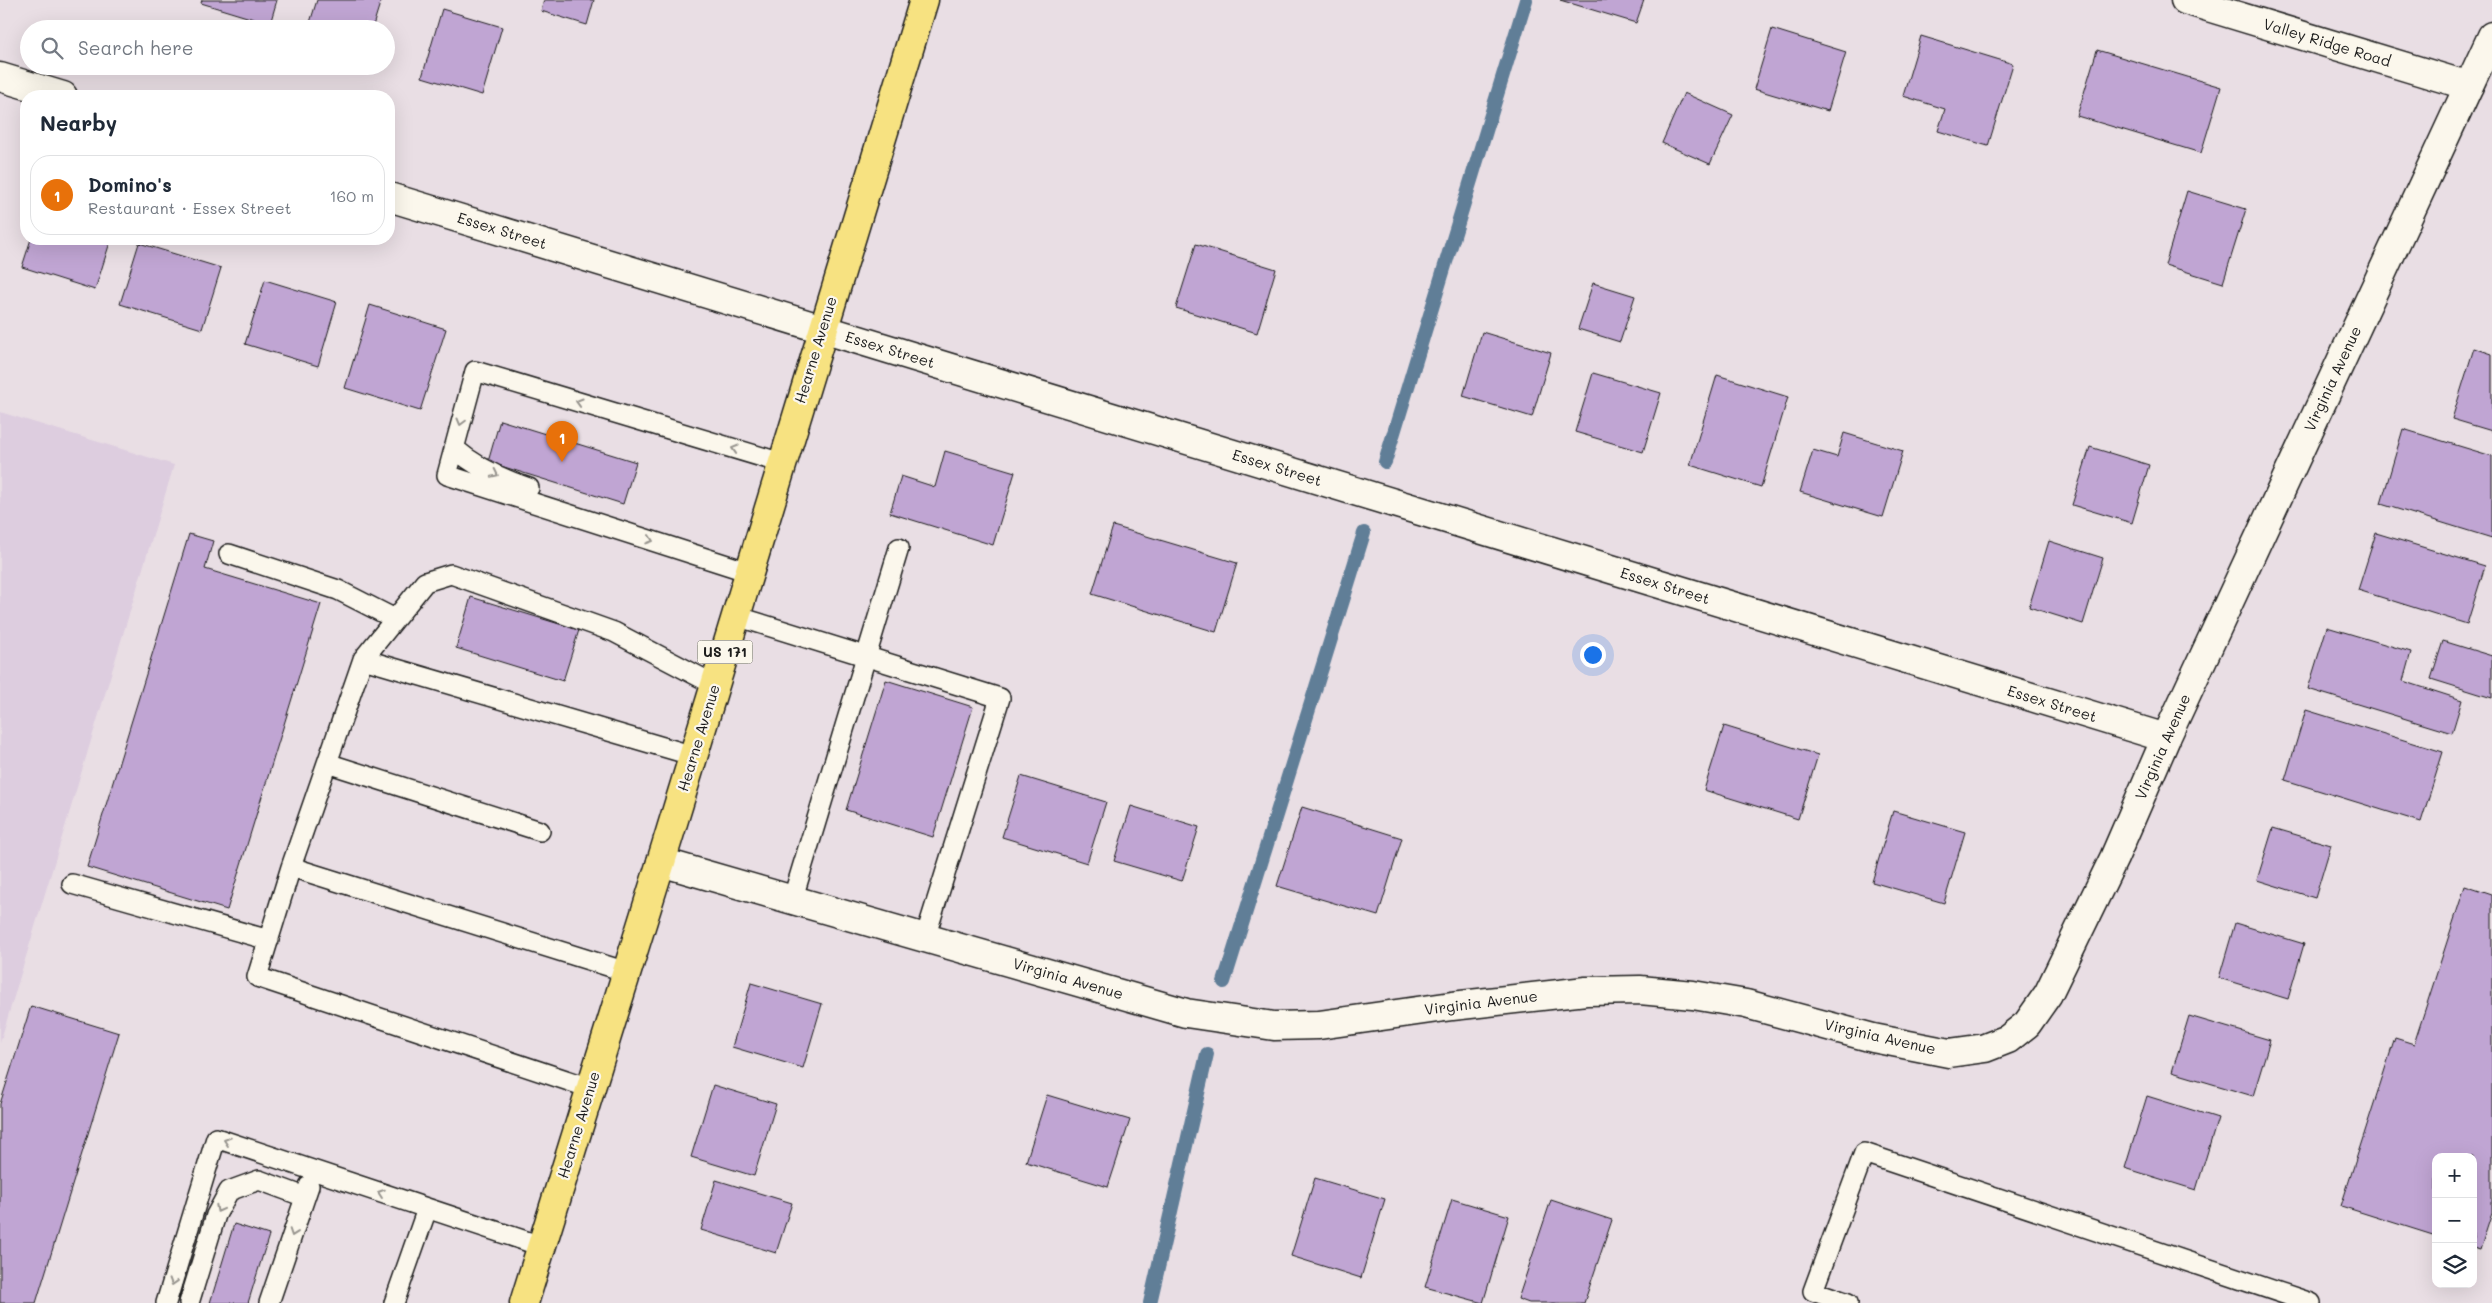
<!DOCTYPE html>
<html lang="en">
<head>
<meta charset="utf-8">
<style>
  body { margin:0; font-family:Mali,sans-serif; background:#f6f6f7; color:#1f2937 }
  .controls { position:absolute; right:15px; bottom:15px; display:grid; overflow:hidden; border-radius:10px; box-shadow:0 5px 20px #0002 }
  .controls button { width:45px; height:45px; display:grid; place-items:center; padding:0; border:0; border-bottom:1px solid #e0e1e3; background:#fff; color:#1f2937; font:25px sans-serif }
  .you { position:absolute; left:1592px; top:654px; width:18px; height:18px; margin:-12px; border:4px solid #fff; border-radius:50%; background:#1a73e8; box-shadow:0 0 0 8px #1a73e833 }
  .badge { display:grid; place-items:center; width:32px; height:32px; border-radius:50%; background:#7c3aed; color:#fff; font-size:16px; font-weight:700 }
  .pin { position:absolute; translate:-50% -41px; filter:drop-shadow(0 1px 2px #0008) }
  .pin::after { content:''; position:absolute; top:26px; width:18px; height:15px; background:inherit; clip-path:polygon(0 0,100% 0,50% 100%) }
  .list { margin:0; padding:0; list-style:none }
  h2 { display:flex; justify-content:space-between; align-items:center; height:65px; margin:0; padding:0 20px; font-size:21px }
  h2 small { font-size:16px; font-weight:400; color:#747a83 }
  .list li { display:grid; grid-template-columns:32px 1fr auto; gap:15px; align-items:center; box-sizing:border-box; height:80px; margin:0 10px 10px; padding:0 10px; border:1px solid #e0e1e3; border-radius:20px }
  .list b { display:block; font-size:19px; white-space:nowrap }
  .list p { margin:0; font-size:16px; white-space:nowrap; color:#747a83 }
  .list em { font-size:16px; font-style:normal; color:#747a83 }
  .icon { flex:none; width:28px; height:28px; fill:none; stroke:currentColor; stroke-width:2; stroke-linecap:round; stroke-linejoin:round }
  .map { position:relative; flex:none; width:2492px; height:1303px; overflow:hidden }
  .search { position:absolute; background:#fff; box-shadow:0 5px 20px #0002; left:20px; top:20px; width:375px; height:55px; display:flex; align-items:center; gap:12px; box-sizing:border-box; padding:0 18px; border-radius:28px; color:#747a83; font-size:19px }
  .panel { position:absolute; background:#fff; box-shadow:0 5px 20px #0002; left:20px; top:90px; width:375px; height:155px; border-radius:20px }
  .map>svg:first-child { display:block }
</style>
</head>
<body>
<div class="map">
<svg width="2492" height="1303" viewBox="0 0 2492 1303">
  <rect width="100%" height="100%" fill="#e9dee4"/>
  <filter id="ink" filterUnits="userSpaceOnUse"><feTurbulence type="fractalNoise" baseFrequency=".02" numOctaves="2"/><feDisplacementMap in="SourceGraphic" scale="10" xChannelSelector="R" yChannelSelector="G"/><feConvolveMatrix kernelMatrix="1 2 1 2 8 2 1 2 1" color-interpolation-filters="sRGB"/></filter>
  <g filter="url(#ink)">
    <path fill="#ddcddf" d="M 0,412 L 174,465 L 0,1043 Z"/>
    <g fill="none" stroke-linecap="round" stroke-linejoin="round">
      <path stroke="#607e97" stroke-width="14" d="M 1385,462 L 1526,0
        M 1224,982 L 1364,533
        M 1150,1303 L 1207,1054"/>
    </g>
    <path fill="#c0a5d3" stroke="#1c1c1c" d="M 202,0 L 277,0 L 270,24 L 201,3 Z
      M 317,0 L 381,0 L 372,29 L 308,29 Z
      M 544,0 L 594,0 L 587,25 L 541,11 Z
      M 1560,0 L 1644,0 L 1636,23 Z
      M 442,9 L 502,27 L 482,95 L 422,77 Z
      M 1772,29 L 1846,52 L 1828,111 L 1754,89 Z
      M 1921,36 L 2013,64 L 1988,146 L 1938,131 L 1945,109 L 1903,96 Z
      M 2097,50 L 2221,87 L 2201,153 L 2077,116 Z
      M 1684,93 L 1733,115 L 1710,164 L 1662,143 Z
      M 2187,191 L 2246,209 L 2223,283 L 2165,265 Z
      M 31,239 L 111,239 L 95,290 L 22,267 Z
      M 139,243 L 221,268 L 202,329 L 120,304 Z
      M 1196,244 L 1276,269 L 1257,333 L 1176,308 Z
      M 265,280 L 337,302 L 318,366 L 245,344 Z
      M 1593,283 L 1635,296 L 1620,342 L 1578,329 Z
      M 370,305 L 446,329 L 420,411 L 345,388 Z
      M 1482,332 L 1551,353 L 1532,417 L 1463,396 Z
      M 2474,348 L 2492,354 L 2492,431 L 2452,419 Z
      M 1593,373 L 1661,393 L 1643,452 L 1575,432 Z
      M 1717,375 L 1788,397 L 1761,487 L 1690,465 Z
      M 500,420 L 636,462 L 623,504 L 488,462 Z
      M 2403,429 L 2492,456 L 2492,538 L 2381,504 Z
      M 1844,433 L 1903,451 L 1883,517 L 1800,492 L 1813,450 L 1837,457 Z
      M 2090,447 L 2149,465 L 2132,523 L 2072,505 Z
      M 945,451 L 1015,472 L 993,545 L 890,513 L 901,476 L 935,487 Z
      M 1113,526 L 1237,563 L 1216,632 L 1092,594 Z
      M 2376,533 L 2485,566 L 2467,624 L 2358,590 Z
      M 189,534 L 213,541 L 205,569 L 321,604 L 227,910 L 87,867 Z
      M 2049,541 L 2103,558 L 2083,624 L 2029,607 Z
      M 471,597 L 579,630 L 563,681 L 456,648 Z
      M 2327,627 L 2411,652 L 2403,681 L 2462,700 L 2452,733 L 2308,689 Z
      M 2443,641 L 2492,656 L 2492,698 L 2431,679 Z
      M 886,680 L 973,707 L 933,837 L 846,810 Z
      M 2306,710 L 2443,752 L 2421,822 L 2285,780 Z
      M 1724,726 L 1818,755 L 1798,819 L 1704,790 Z
      M 1021,776 L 1106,802 L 1087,863 L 1002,837 Z
      M 1131,806 L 1199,827 L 1182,881 L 1114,861 Z
      M 1302,807 L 1402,838 L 1378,916 L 1277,886 Z
      M 1893,811 L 1965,832 L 1944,903 L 1872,882 Z
      M 2273,828 L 2331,845 L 2315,898 L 2257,880 Z
      M 2465,886 L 2492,895 L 2492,1213 L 2480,1250 L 2473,1248 L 2473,1157 L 2436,1157 L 2436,1236 L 2341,1206 L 2395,1038 L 2414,1044 Z
      M 2235,923 L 2304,944 L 2288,999 L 2219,978 Z
      M 751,983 L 822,1004 L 803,1068 L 732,1047 Z
      M 31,1006 L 119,1033 L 36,1303 L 0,1303 L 0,1104 Z
      M 2189,1016 L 2270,1040 L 2253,1096 L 2172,1072 Z
      M 713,1085 L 776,1104 L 754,1176 L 691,1157 Z
      M 1047,1095 L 1130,1120 L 1108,1187 L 1026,1162 Z
      M 2147,1096 L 2218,1118 L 2196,1190 L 2125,1168 Z
      M 1315,1178 L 1385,1199 L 1361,1278 L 1291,1256 Z
      M 716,1180 L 792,1203 L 776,1253 L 701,1230 Z
      M 1452,1199 L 1509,1216 L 1483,1303 L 1425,1287 Z
      M 1551,1200 L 1612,1220 L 1584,1303 L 1529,1303 L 1518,1299 Z
      M 234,1224 L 269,1235 L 248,1303 L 210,1303 Z"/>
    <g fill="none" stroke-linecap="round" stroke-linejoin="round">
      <defs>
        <path id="service" d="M 454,448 C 476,467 501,479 529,488
          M 229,554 L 338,590 L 395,619
          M 749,572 L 447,475 L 475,371 L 782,463
          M 736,616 L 1000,698 L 925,938
          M 363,659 L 425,582 L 451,574 L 614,632 L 715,685
          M 327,763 L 540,831
          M 291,867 L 627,972
          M 72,884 L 269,940
          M 792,901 L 899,548
          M 590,1088 L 257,977 L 291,867 L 363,659 L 694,756
          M 166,1303 L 216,1138 L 541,1246
          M 189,1303 L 216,1215 L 229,1191 L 259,1180 L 305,1197
          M 269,1303 L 309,1186
          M 394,1303 L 427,1209
          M 1848,1303 L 1813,1291 L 1864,1153 L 2311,1303"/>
        <path id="minor" d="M 2185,0 L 2469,86
          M 0,77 L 63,96
          M 389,197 L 2166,738
          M 661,862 L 1186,1013 L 1274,1026 L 1319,1025 L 1452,1006 L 1586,991 L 1640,990 L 1693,995 L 1746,1004 L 1873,1038 L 1949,1053 L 1985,1048 L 2008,1039 L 2027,1024 L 2048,994 L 2114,858 L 2166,738 L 2492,36"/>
        <path id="primary" d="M 524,1303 L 661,862 L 924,0"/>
      </defs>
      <use href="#service" stroke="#1c1c1c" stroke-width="22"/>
      <use href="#minor" stroke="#1c1c1c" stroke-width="31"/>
      <use href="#primary" stroke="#1c1c1c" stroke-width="31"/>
      <use href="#service" stroke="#fbf7ec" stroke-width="19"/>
      <use href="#minor" stroke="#fbf7ec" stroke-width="28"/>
      <use href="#primary" stroke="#f7e281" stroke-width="28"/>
    </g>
    <defs><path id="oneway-chevron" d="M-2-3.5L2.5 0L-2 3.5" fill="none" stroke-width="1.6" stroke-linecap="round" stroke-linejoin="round" transform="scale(1.25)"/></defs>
    <g stroke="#97948e">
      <use href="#oneway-chevron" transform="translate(579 402) rotate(-163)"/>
      <use href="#oneway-chevron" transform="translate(461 422) rotate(105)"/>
      <use href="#oneway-chevron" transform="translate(735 449) rotate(-163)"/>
      <use href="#oneway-chevron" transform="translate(495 474) rotate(26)"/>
      <use href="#oneway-chevron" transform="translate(650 540) rotate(18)"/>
      <use href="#oneway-chevron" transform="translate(227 1141) rotate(-161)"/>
      <use href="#oneway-chevron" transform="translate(381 1193) rotate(-161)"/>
      <use href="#oneway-chevron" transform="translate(219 1209) rotate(118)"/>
      <use href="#oneway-chevron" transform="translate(293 1233) rotate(109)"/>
      <use href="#oneway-chevron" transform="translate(173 1282) rotate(107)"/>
    </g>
  </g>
  <g text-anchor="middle" stroke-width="4.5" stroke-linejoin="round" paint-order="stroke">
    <rect fill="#fbf7ec" stroke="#5f5e5a" stroke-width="1" x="697.5" y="640.5" width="55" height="23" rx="4"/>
    <g font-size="14" font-weight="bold" fill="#1c1c1c">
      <text x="725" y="657">US 171</text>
    </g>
    <g font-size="15" fill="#1c1c1c" stroke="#fbf7ec">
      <text transform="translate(2327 43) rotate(17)" y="5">Valley Ridge Road</text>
      <text transform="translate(502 231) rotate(17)" y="5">Essex Street</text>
      <text transform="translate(816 350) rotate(-73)" y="5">Hearne Avenue</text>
      <text transform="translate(890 350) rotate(17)" y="5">Essex Street</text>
      <text transform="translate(2333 379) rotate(-65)" y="5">Virginia Avenue</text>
      <text transform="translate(1277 468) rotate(17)" y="5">Essex Street</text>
      <text transform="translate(1665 586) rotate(17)" y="5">Essex Street</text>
      <text transform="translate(2052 704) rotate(17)" y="5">Essex Street</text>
      <text transform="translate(699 738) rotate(-73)" y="5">Hearne Avenue</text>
      <text transform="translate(2163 747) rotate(-66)" y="5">Virginia Avenue</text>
      <text transform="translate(1068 979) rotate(16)" y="5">Virginia Avenue</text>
      <text transform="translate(1481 1003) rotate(-7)" y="5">Virginia Avenue</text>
      <text transform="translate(1880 1037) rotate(13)" y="5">Virginia Avenue</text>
      <text transform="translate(579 1125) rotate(-73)" y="5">Hearne Avenue</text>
    </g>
  </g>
</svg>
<div class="controls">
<button>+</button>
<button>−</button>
<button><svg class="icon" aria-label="layers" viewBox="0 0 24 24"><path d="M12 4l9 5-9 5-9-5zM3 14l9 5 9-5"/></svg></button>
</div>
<div class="you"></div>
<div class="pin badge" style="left:562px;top:462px;background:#e8710a">1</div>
<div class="search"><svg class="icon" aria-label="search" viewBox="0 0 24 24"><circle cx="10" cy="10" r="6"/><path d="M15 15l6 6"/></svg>Search here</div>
<section class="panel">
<h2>Nearby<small></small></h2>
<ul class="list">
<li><span class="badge" style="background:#e8710a">1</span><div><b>Domino's</b><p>Restaurant · Essex Street</p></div><em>160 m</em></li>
</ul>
</section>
</div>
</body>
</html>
